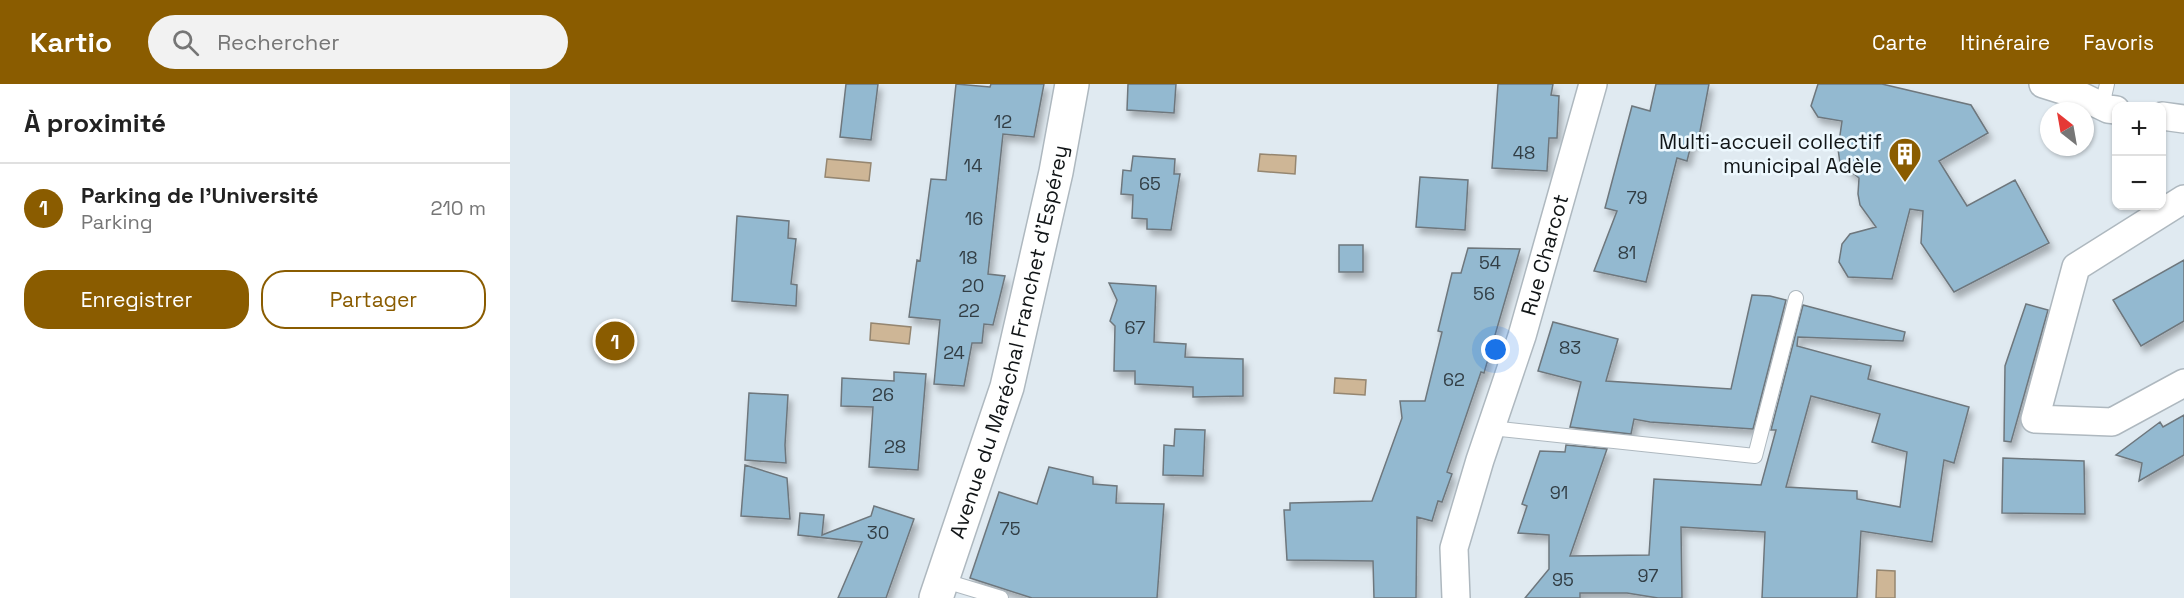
<!DOCTYPE html>
<html lang="fr">
<head>
<meta charset="utf-8">
<style>
  body { margin:0; font-family:"Space Grotesk",sans-serif; background:#f2f2f2; color:#222 }
  .controls { position:absolute; right:18px; top:18px; display:grid; overflow:hidden; border-radius:12px; box-shadow:0 2px 4px #0004 }
  .controls button { width:54px; height:54px; display:grid; place-items:center; padding:0; border:0; border-bottom:2px solid #e0e0e0; background:#fff; color:#222; font:30px sans-serif }
  .compass { position:absolute; left:1530px; top:18px; width:54px; height:54px; border-radius:50%; background:#fff; box-shadow:0 2px 4px #0004; rotate:329deg }
  .you { position:absolute; left:986px; top:266px; width:21px; height:21px; margin:-15px; border:4px solid #fff; border-radius:50%; background:#1a73e8; box-shadow:0 0 0 9px #1a73e833 }
  .badge { display:grid; place-items:center; width:39px; height:39px; border-radius:50%; background:#8a5c00; color:#fff; font-size:20px; font-weight:700 }
  .pin { position:absolute; translate:-50% -50%; border:3px solid #fff; box-shadow:0 2px 6px #0006 }
  .list { margin:0; padding:0; list-style:none }
  h2 { display:flex; justify-content:space-between; align-items:center; height:78px; margin:0; padding:0 24px; font-size:26px }
  h2 small { font-size:20px; font-weight:400; color:#767676 }
  .list li { display:grid; grid-template-columns:39px 1fr auto; gap:18px; align-items:center; box-sizing:border-box; height:90px; padding:0 24px; border-top:2px solid #e0e0e0 }
  .list b { display:block; font-size:22px; white-space:nowrap }
  .list p { margin:0; font-size:20px; white-space:nowrap; color:#767676 }
  .list em { font-size:20px; font-style:normal; color:#767676 }
  .actions { display:flex; gap:12px; padding:18px 24px }
  .actions a { flex:1; padding:14px 0; border:2px solid #8a5c00; border-radius:24px; text-align:center; font-size:21px; color:#8a5c00 }
  .actions .main { background:#8a5c00; color:#fff }
  .icon { flex:none; width:33px; height:33px; fill:none; stroke:currentColor; stroke-width:2; stroke-linecap:round; stroke-linejoin:round }
  .map { position:relative; flex:none; width:1674px; height:514px; overflow:hidden }
  header { display:flex; align-items:center; gap:36px; box-sizing:border-box; height:84px; padding:0 30px; background:#8a5c00; color:#fff }
  header strong { font-size:28px }
  nav { display:flex; gap:33px; margin-inline-start:auto; font-size:21px }
  .search { width:420px; height:54px; background:#f2f2f2; display:flex; align-items:center; gap:15px; box-sizing:border-box; padding:0 21px; border-radius:33px; color:#767676; font-size:22px }
  main { display:flex }
  aside { flex:1; background:#fff }
  .map>svg:first-child { display:block }
</style>
</head>
<body>
<header>
<strong>Kartio</strong>
<div class="search"><svg class="icon" aria-label="search" viewBox="0 0 24 24"><circle cx="10" cy="10" r="6"/><path d="M15 15l6 6"/></svg>Rechercher</div>
<nav><a>Carte</a><a>Itinéraire</a><a>Favoris</a></nav>
</header>
<main>
<aside>
<h2>À proximité<small></small></h2>
<ul class="list">
<li><span class="badge">1</span><div><b>Parking de l'Université</b><p>Parking</p></div><em>210 m</em></li>
</ul>
<div class="actions"><a class="main">Enregistrer</a><a>Partager</a></div>
</aside>
<div class="map">
<svg width="1674" height="514" viewBox="0 0 1674 514">
  <defs>
    <filter id="shadow"><feDropShadow dx="3.5" dy="6" stdDeviation="3" flood-color="#0004"/></filter>
  </defs>
  <rect width="100%" height="100%" fill="#e0eaf1"/>
  <path fill="#ceb696" stroke="#958670" stroke-width="1.5" d="M 750,70 L 786,72 L 785,90 L 748,87 Z
    M 317,75 L 361,79 L 359,97 L 315,93 Z
    M 361,239 L 401,243 L 399,260 L 360,256 Z
    M 825,294 L 856,296 L 855,311 L 824,309 Z
    M 1367,486 L 1385,487 L 1385,514 L 1366,514 Z"/>
  <path fill="#93b9d0" stroke="#6e777d" stroke-width="1.5" fill-rule="evenodd" filter="url(#shadow)" d="M 336,0 L 368,0 L 361,56 L 330,53 Z
    M 446,0 L 480,3 L 481,0 L 534,0 L 524,53 L 493,50 L 478,190 L 495,192 L 483,241 L 474,240 L 472,259 L 462,259 L 454,302 L 424,300 L 430,236 L 399,233 L 407,176 L 410,177 L 421,95 L 436,96 Z
    M 618,0 L 666,0 L 664,29 L 617,26 Z
    M 988,0 L 1043,0 L 1041,11 L 1049,12 L 1047,54 L 1039,54 L 1037,87 L 982,84 Z
    M 1146,0 L 1199,0 L 1188,58 L 1182,57 L 1177,77 L 1167,74 L 1136,198 L 1084,187 L 1107,127 L 1095,124 L 1122,22 L 1140,27 Z
    M 1308,0 L 1372,0 L 1461,21 L 1478,49 L 1429,77 L 1457,122 L 1505,96 L 1539,159 L 1444,208 L 1411,159 L 1413,127 L 1400,125 L 1382,195 L 1338,193 L 1329,178 L 1332,160 L 1340,150 L 1366,143 L 1350,121 L 1348,110 L 1349,94 L 1330,79 L 1328,65 L 1332,37 L 1308,33 L 1301,22 Z
    M 623,72 L 665,75 L 664,90 L 670,90 L 661,146 L 637,145 L 637,135 L 622,134 L 623,111 L 611,110 L 613,86 L 621,87 Z
    M 910,93 L 958,96 L 955,146 L 906,143 Z
    M 227,132 L 279,137 L 278,154 L 286,155 L 281,200 L 287,201 L 286,222 L 222,217 Z
    M 829,161 L 853,161 L 853,188 L 829,188 Z
    M 958,164 L 1010,165 L 974,289 L 971,288 L 937,388 L 942,390 L 932,418 L 928,417 L 922,437 L 907,433 L 906,514 L 864,514 L 863,477 L 777,476 L 774,426 L 780,426 L 780,419 L 862,417 L 892,334 L 890,317 L 915,317 L 932,248 L 928,247 L 942,189 L 951,189 Z
    M 1674,176 L 1674,237 L 1631,262 L 1603,216 Z
    M 599,199 L 646,202 L 644,258 L 676,260 L 675,273 L 733,275 L 733,312 L 683,313 L 683,303 L 625,300 L 625,287 L 604,287 L 605,242 L 600,237 L 607,216 Z
    M 1242,211 L 1260,212 L 1276,216 L 1243,345 L 1140,338 L 1124,335 L 1121,350 L 1060,343 L 1071,298 L 1028,287 L 1043,238 L 1108,255 L 1096,297 L 1221,305 Z
    M 1516,220 L 1538,226 L 1501,358 L 1494,357 L 1495,282 Z
    M 1293,221 L 1395,248 L 1393,257 L 1288,253 L 1287,262 L 1361,282 L 1358,295 L 1459,323 L 1444,379 L 1434,376 L 1422,458 L 1351,447 L 1347,514 L 1252,514 L 1255,448 L 1171,443 L 1172,514 L 1148,514 L 1117,509 L 1070,509 L 1070,514 L 1015,514 L 1039,485 L 1039,451 L 1008,449 L 1017,422 L 1012,420 L 1030,367 L 1055,368 L 1056,361 L 1097,365 L 1060,472 L 1139,471 L 1144,395 L 1251,401 L 1266,346 L 1261,346 ZM 1301,312 L 1370,330 L 1362,358 L 1397,368 L 1390,423 L 1347,415 L 1347,407 L 1276,403 Z
    M 384,288 L 416,290 L 408,386 L 359,383 L 363,323 L 331,322 L 332,294 L 384,297 Z
    M 239,309 L 278,311 L 275,361 L 276,379 L 235,376 Z
    M 1674,331 L 1674,371 L 1629,397 L 1632,379 L 1606,371 L 1650,338 L 1653,343 Z
    M 665,345 L 695,346 L 693,392 L 653,391 L 654,361 L 664,362 Z
    M 1493,374 L 1574,377 L 1575,430 L 1492,429 Z
    M 235,381 L 277,394 L 280,435 L 231,432 Z
    M 539,383 L 583,393 L 583,400 L 607,402 L 606,419 L 654,420 L 647,514 L 522,514 L 460,494 L 489,408 L 527,420 Z
    M 364,422 L 404,435 L 376,514 L 328,514 L 352,458 L 288,451 L 290,429 L 314,431 L 312,451 L 361,432 Z"/>
  <g fill="none" stroke-linecap="round" stroke-linejoin="round">
    <defs>
      <path id="lane" d="M 1592,22 L 1597,0
        M 981,344 L 1245,372 L 1286,214
        M 432,496 L 491,514"/>
      <g id="street">
        <path d="M 1533,0 L 1571,12 L 1598,25 L 1606,26"/>
        <path d="M 1652,32 L 1674,35"/>
        <path d="M 1674,115 L 1566,183 L 1525,335 L 1602,338 L 1674,299"/>
        <path id="s1" d="M 946,514 L 944,464 L 970,376 L 1012,252 L 1083,0"/>
      </g>
      <g id="secondary">
        <path id="s2" d="M 426,514 L 497,303 L 546,88 L 562,0"/>
      </g>
    </defs>
    <use href="#lane" stroke="#aeb8bf" stroke-width="16"/>
    <use href="#street" stroke="#aeb8bf" stroke-width="30"/>
    <use href="#secondary" stroke="#aeb8bf" stroke-width="36"/>
    <use href="#lane" stroke="#fff" stroke-width="14"/>
    <use href="#street" stroke="#fff" stroke-width="27"/>
    <use href="#secondary" stroke="#fff" stroke-width="33"/>
  </g>
  <defs>
    <symbol id="building-pin" viewBox="-11 -11 22 30"><path d="M0 17L-7.5 6A9.5 9.5 0 1 1 7.5 6Z" fill="#8a5c00" stroke="#edf8fe"/><path d="M-4-6H4V6H1V3H-1V6H-4ZM-2.5-4.3h1.7v1.8h-1.7ZM.8-4.3h1.7v1.8H.8ZM-2.5-1h1.7V.8h-1.7ZM.8-1h1.7V.8H.8Z" fill="#fff"/></symbol>
  </defs>
  <g fill-rule="evenodd">
    <use href="#building-pin" x="1376" y="51" width="38" height="52"/>
  </g>
  <g text-anchor="middle" stroke-width="5" stroke-linejoin="round" paint-order="stroke">
    <g font-size="18" fill="#323e45">
      <text x="493" y="44">12</text>
      <text x="1014" y="75">48</text>
      <text x="463" y="88">14</text>
      <text x="640" y="106">65</text>
      <text x="1127" y="120">79</text>
      <text x="464" y="141">16</text>
      <text x="1117" y="175">81</text>
      <text x="458" y="180">18</text>
      <text x="980" y="185">54</text>
      <text x="463" y="208">20</text>
      <text x="974" y="216">56</text>
      <text x="459" y="233">22</text>
      <text x="625" y="250">67</text>
      <text x="1060" y="270">83</text>
      <text x="444" y="275">24</text>
      <text x="944" y="302">62</text>
      <text x="373" y="317">26</text>
      <text x="385" y="369">28</text>
      <text x="1049" y="415">91</text>
      <text x="500" y="451">75</text>
      <text x="368" y="455">30</text>
      <text x="1138" y="498">97</text>
      <text x="1053" y="502">95</text>
    </g>
    <g font-size="21" fill="#111517" stroke="#edf8fe" text-anchor="end">
      <text x="1372" y="65">Multi-accueil collectif<tspan x="1372" dy="24">municipal Adèle</tspan></text>
    </g>
    <g font-size="21" fill="#111517" stroke="#edf8fe">
      <text dy="7" stroke="none"><textPath href="#s1" startOffset="357">Rue Charcot</textPath></text>
      <text dy="7" stroke="none"><textPath href="#s2" startOffset="267">Avenue du Maréchal Franchet d'Espérey</textPath></text>
    </g>
  </g>
</svg>
<div class="controls">
<button>+</button>
<button>−</button>
</div>
<svg class="compass" viewBox="-18 -18 36 36"><path d="M0-13l5 13h-10z" fill="#e53935"/><path d="M0 13l5-13h-10z" fill="#767676"/></svg>
<div class="you"></div>
<div class="pin badge" style="left:105px;top:257px">1</div>
</div>
</main>
</body>
</html>
